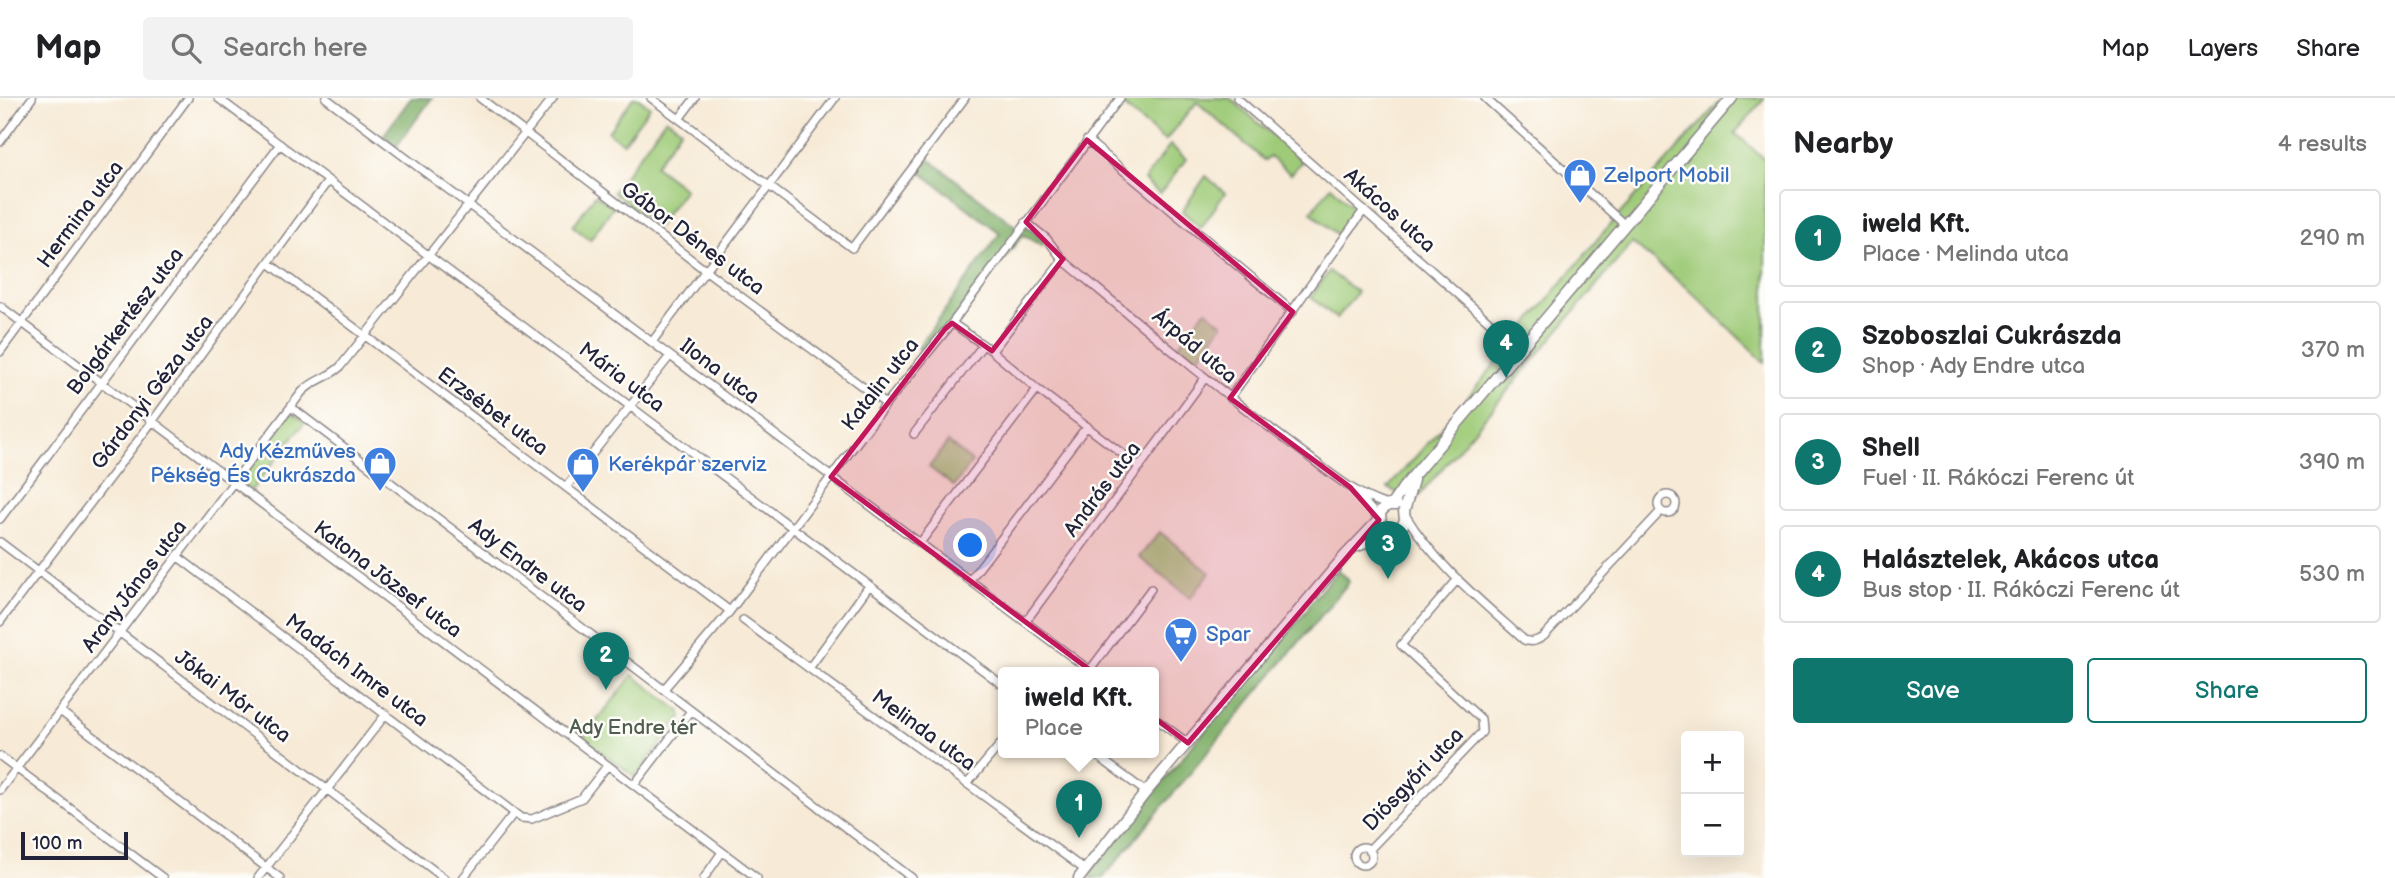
<!DOCTYPE html>
<html lang="en">
<head>
<meta charset="utf-8">
<style>
  body { margin:0; font-family:"Balsamiq Sans",sans-serif; background:#f2f2f2; color:#202124 }
  .controls { position:absolute; right:21px; bottom:21px; display:grid; overflow:hidden; border-radius:7px; box-shadow:0 7px 28px #0002 }
  .controls button { width:63px; height:63px; display:grid; place-items:center; padding:0; border:0; border-bottom:2px solid #e0e0e0; background:#fff; color:#202124; font:35px sans-serif }
  .scale { position:absolute; left:21px; bottom:18px; width:107px; box-sizing:border-box; padding-left:7px; border:4px solid #22223b; border-top:0; font-size:19px; line-height:24px; white-space:nowrap; color:#22223b; -webkit-text-stroke:5px #fdfcf7; paint-order:stroke }
  .you { position:absolute; left:971px; top:448px; width:24px; height:24px; margin:-18px; border:5px solid #fff; border-radius:50%; background:#1a73e8; box-shadow:0 0 0 10px #1a73e833 }
  .badge { display:grid; place-items:center; width:46px; height:46px; border-radius:50%; background:#0f766e; color:#fff; font-size:23px; font-weight:700 }
  .pin { position:absolute; translate:-50% -58px; filter:drop-shadow(0 2px 4px #0008) }
  .pin::after { content:''; position:absolute; top:37px; width:24px; height:21px; background:inherit; clip-path:polygon(0 0,100% 0,50% 100%) }
  .popup { position:absolute; left:998px; top:569px; width:161px; height:91px; box-sizing:border-box; display:grid; place-content:center; border-radius:7px; background:#fff; filter:drop-shadow(0 2px 5px #0005); font-size:23px; white-space:nowrap; color:#757577 }
  .popup b { font-size:26px; color:#202124 }
  .popup::after { content:''; position:absolute; left:50%; top:100%; margin-left:-14px; border:14px solid transparent; border-top-color:#fff }
  .list { margin:0; padding:0; list-style:none }
  h2 { display:flex; justify-content:space-between; align-items:center; height:91px; margin:0; padding:0 28px; font-size:30px }
  h2 small { font-size:23px; font-weight:400; color:#757577 }
  .list li { display:grid; grid-template-columns:46px 1fr auto; gap:21px; align-items:center; box-sizing:border-box; height:98px; margin:0 14px 14px; padding:0 14px; border:2px solid #e0e0e0; border-radius:7px }
  .list b { display:block; font-size:26px; white-space:nowrap }
  .list p { margin:0; font-size:23px; white-space:nowrap; color:#757577 }
  .list em { font-size:23px; font-style:normal; color:#757577 }
  .actions { display:flex; gap:14px; padding:21px 28px }
  .actions a { flex:1; padding:16px 0; border:2px solid #0f766e; border-radius:7px; text-align:center; font-size:24px; color:#0f766e }
  .actions .main { background:#0f766e; color:#fff }
  .icon { flex:none; width:38px; height:38px; fill:none; stroke:currentColor; stroke-width:2; stroke-linecap:round; stroke-linejoin:round }
  .map { position:relative; flex:none; width:1765px; height:780px; overflow:hidden }
  header { display:flex; align-items:center; gap:42px; box-sizing:border-box; height:98px; padding:0 35px; background:#fff; border-bottom:2px solid #e0e0e0 }
  header strong { font-size:33px }
  nav { display:flex; gap:38px; margin-inline-start:auto; font-size:24px }
  .search { width:490px; height:63px; background:#f2f2f2; display:flex; align-items:center; gap:18px; box-sizing:border-box; padding:0 24px; border-radius:7px; color:#757577; font-size:26px }
  main { display:flex }
  aside { flex:1; background:#fff }
  .map>svg:first-child { display:block }
</style>
</head>
<body>
<header>
<strong>Map</strong>
<div class="search"><svg class="icon" aria-label="search" viewBox="0 0 24 24"><circle cx="10" cy="10" r="6"/><path d="M15 15l6 6"/></svg>Search here</div>
<nav><a>Map</a><a>Layers</a><a>Share</a></nav>
</header>
<main>
<div class="map">
<svg width="1765" height="780" viewBox="0 0 1765 780">
  <rect width="100%" height="100%" fill="#fdfcf7"/>
  <filter id="ink" filterUnits="userSpaceOnUse"><feTurbulence type="fractalNoise" baseFrequency=".0143" numOctaves="2"/><feDisplacementMap in="SourceGraphic" scale="14" xChannelSelector="R" yChannelSelector="G"/><feConvolveMatrix kernelMatrix="1 2 1 2 8 2 1 2 1" color-interpolation-filters="sRGB"/></filter>
  <filter id="wash" filterUnits="userSpaceOnUse"><feTurbulence type="fractalNoise" baseFrequency=".00686" numOctaves="4" result="noise"/><feDisplacementMap in="SourceGraphic" scale="28" xChannelSelector="R" yChannelSelector="G"/><feGaussianBlur stdDeviation="1.57" result="paint"/><feColorMatrix in="noise" values="0 0 0 0 0 0 0 0 0 0 0 0 0 0 0 0 0 1.4 0 .05"/><feComposite in="paint" operator="in"/></filter>
  <g filter="url(#wash)">
    <rect width="100%" height="100%" fill="#f7ead6"/>
    <path fill="#9fcb78" stroke="#60765a" stroke-width="2" d="M 633,0 L 639,0 L 650,9 L 623,45 L 608,34 Z
      M 1122,0 L 1230,0 L 1302,63 L 1291,76 L 1270,59 L 1265,63 L 1197,4 L 1165,43 L 1119,4 Z
      M 1723,0 L 1765,0 L 1735,35 L 1765,62 L 1765,265 L 1693,195 L 1632,145 L 1414,404 L 1388,390 L 1464,304 L 1601,137 Z
      M 666,20 L 681,31 L 655,68 L 685,91 L 657,128 L 613,94 Z
      M 1170,47 L 1186,61 L 1160,96 L 1144,82 Z
      M 1206,78 L 1225,95 L 1201,130 L 1182,113 Z
      M 1331,88 L 1357,113 L 1339,138 L 1311,114 Z
      M 595,97 L 613,109 L 590,142 L 573,128 Z
      M 1329,173 L 1357,194 L 1337,221 L 1311,199 Z
      M 1206,212 L 1223,226 L 1196,262 L 1178,248 Z
      M 292,315 L 305,324 L 251,393 L 237,383 L 289,316 Z
      M 948,344 L 972,364 L 954,388 L 929,369 Z
      M 1160,434 L 1210,475 L 1190,500 L 1139,459 Z
      M 633,577 L 680,613 L 682,619 L 635,679 L 583,640 Z"/>
    <path fill="#7faf68" stroke="#506852" stroke-width="2" d="M 411,0 L 432,0 L 396,49 L 383,38 Z
      M 929,61 L 1018,130 L 1029,129 L 1044,144 L 1042,148 L 1023,137 L 957,222 L 924,253 L 918,250 L 1000,135 L 919,73 Z
      M 1338,472 L 1347,480 L 1349,484 L 1103,780 L 1090,780 L 1093,771 L 1190,650 L 1307,512 L 1310,505 Z"/>
  </g>
  <g filter="url(#ink)">
    <g fill="none" stroke-linecap="round" stroke-linejoin="round">
      <defs>
        <path id="street" d="M 218,0 L 1004,588
          M 326,0 L 1092,574
          M 480,0 L 705,172 L 886,306
          M 651,0 L 852,150 L 965,0
          M 1237,0 L 1520,251
          M 1485,0 L 1625,127
          M 679,21 L 695,0
          M 1087,42 L 1293,214
          M 0,44 L 32,0
          M 1026,124 L 1047,141 L 1063,162 C 1141,227 1219,293 1301,353 C 1328,373 1356,398 1388,407
          M 270,166 L 730,513
          M 0,208 L 757,780
          M 952,225 L 992,253 L 1037,291 L 1140,369
          M 652,244 L 835,0
          M 992,253 L 1063,162
          M 0,254 L 188,0
          M 1230,300 L 1364,112
          M 291,309 L 912,780
          M 914,336 L 983,247
          M 566,389 L 670,258
          M 1356,395 L 1378,419
          M1658 406a9 9 0 1 1 18 0a9 9 0 1 1-18 0Z
          M 1406,418 C 1436,467 1482,504 1524,542 C 1532,545 1537,543 1544,538 L 1661,413
          M 0,421 L 280,46
          M 0,444 L 444,780
          M 920,445 L 1037,291
          M 177,458 L 521,720 L 532,721 L 582,700 L 607,668
          M 970,482 L 1087,328
          M 743,522 L 1085,772
          M 1026,523 L 1205,280
          M 0,524 L 152,324 L 328,83
          M 810,569 L 869,488
          M 1090,572 L 1151,491
          M 664,591 L 730,513 L 886,306 L 952,225 L 1120,0
          M 60,613 L 280,780
          M 1154,620 L 1188,645
          M 1092,654 L 1146,694
          M 0,658 L 163,780
          M 967,686 L 1004,642
          M 634,687 L 691,613
          M 0,692 L 302,294 C 313,282 328,280 340,269 L 553,0
          M1354 758a9 9 0 1 1 18 0a9 9 0 1 1-18 0Z
          M 1369,752 L 1482,634 L 1481,621 L 1401,547 L 1458,481
          M 258,780 L 386,616
          M 463,780 L 514,715
          M 704,780 L 722,754"/>
        <path id="secondary" d="M 1392,406 L 1403,390 L 1732,0
          M 1381,427 L 1380,414 L 1388,407 L 1396,407
          M 1358,448 L 1402,429 L 1405,422 L 1404,413 L 1413,382
          M 1079,780 L 1146,694 L 1344,459 L 1379,422"/>
      </defs>
      <use href="#street" stroke="#8c8688" stroke-width="10"/>
      <use href="#secondary" stroke="#8c8688" stroke-width="13"/>
      <use href="#street" stroke="#fff" stroke-width="7"/>
      <use href="#secondary" stroke="#fff" stroke-width="10"/>
    </g>
  </g>
  <path fill="#c2185b" fill-opacity="0.2" stroke="#c2185b" stroke-width="5" stroke-linejoin="round" d="M 1087,42 L 1293,214 L 1230,300 L 1350,389 L 1379,422 L 1188,645 L 831,379 L 945,231 L 952,225 L 992,253 L 1063,161 L 1026,124 Z"/>
  <defs>
    <symbol id="shop-pin" viewBox="-11 -11 22 30"><path d="M0 17L-7.5 6A9.5 9.5 0 1 1 7.5 6Z" fill="#3f7fe0" stroke="#fdfcf7"/><path d="M-5-2.5h2.3a2.7 3.5 0 0 1 5.4 0H5L5.5 6h-11ZM-1.5-2.5h3a1.5 2.3 0 0 0-3 0Z" fill="#fff"/></symbol>
    <symbol id="supermarket-pin" viewBox="-11 -11 22 30"><path d="M0 17L-7.5 6A9.5 9.5 0 1 1 7.5 6Z" fill="#3f7fe0" stroke="#fdfcf7"/><path d="M-6-5.5h2.5l.6 2H6L4.5 2H-2.5L-4.4-4H-6ZM-1.5 3.2a1.3 1.3 0 1 0 .1 0ZM3 3.2a1.3 1.3 0 1 0 .1 0Z" fill="#fff"/></symbol>
  </defs>
  <g fill-rule="evenodd">
    <use href="#shop-pin" x="1561" y="58" width="38" height="52"/>
    <use href="#shop-pin" x="361" y="346" width="38" height="52"/>
    <use href="#shop-pin" x="564" y="347" width="38" height="52"/>
    <use href="#supermarket-pin" x="1162" y="517" width="38" height="52"/>
  </g>
  <g text-anchor="middle" stroke-width="5" stroke-linejoin="round" paint-order="stroke">
    <g font-size="21" fill="#366cbe" stroke="#fdfcf7" text-anchor="start">
      <text x="1604" y="84">Zelport Mobil</text>
      <text x="356" y="360" text-anchor="end">Ady Kézműves<tspan x="356" dy="24">Pékség És Cukrászda</tspan></text>
      <text x="608" y="373">Kerékpár szerviz</text>
      <text x="1206" y="543">Spar</text>
    </g>
    <g font-size="21" fill="#22223b" stroke="#fdfcf7">
      <text transform="translate(1390 112) rotate(42)" y="7">Akácos utca</text>
      <text transform="translate(80 116) rotate(-53)" y="7">Hermina utca</text>
      <text transform="translate(693 140) rotate(37)" y="7">Gábor Dénes utca</text>
      <text transform="translate(125 223) rotate(-53)" y="7">Bolgárkertész utca</text>
      <text transform="translate(1195 248) rotate(40)" y="7">Árpád utca</text>
      <text transform="translate(720 273) rotate(37)" y="7">Ilona utca</text>
      <text transform="translate(622 279) rotate(37)" y="7">Mária utca</text>
      <text transform="translate(880 286) rotate(-52)" y="7">Katalin utca</text>
      <text transform="translate(152 294) rotate(-53)" y="7">Gárdonyi Géza utca</text>
      <text transform="translate(493 313) rotate(37)" y="7">Erzsébet utca</text>
      <text transform="translate(1102 391) rotate(-53)" y="7">András utca</text>
      <text transform="translate(528 467) rotate(37)" y="7">Ady Endre utca</text>
      <text transform="translate(388 481) rotate(37)" y="7">Katona József utca</text>
      <text transform="translate(134 488) rotate(-53)" y="7">Arany János utca</text>
      <text transform="translate(357 572) rotate(37)" y="7">Madách Imre utca</text>
      <text transform="translate(233 598) rotate(37)" y="7">Jókai Mór utca</text>
      <text transform="translate(924 632) rotate(36)" y="7">Melinda utca</text>
      <text transform="translate(1413 681) rotate(-46)" y="7">Diósgyőri utca</text>
    </g>
    <g font-size="21" fill="#4e5d50" stroke="#fdfcf7">
      <text x="633" y="636">Ady Endre tér</text>
    </g>
  </g>
</svg>
<div class="controls">
<button>+</button>
<button>−</button>
</div>
<div class="scale">100 m</div>
<div class="you"></div>
<div class="pin badge" style="left:1079px;top:740px">1</div>
<div class="popup"><b>iweld Kft.</b>Place</div>
<div class="pin badge" style="left:606px;top:592px">2</div>
<div class="pin badge" style="left:1388px;top:481px">3</div>
<div class="pin badge" style="left:1506px;top:280px">4</div>
</div>
<aside>
<h2>Nearby<small>4 results</small></h2>
<ul class="list">
<li><span class="badge">1</span><div><b>iweld Kft.</b><p>Place · Melinda utca</p></div><em>290 m</em></li>
<li><span class="badge">2</span><div><b>Szoboszlai Cukrászda</b><p>Shop · Ady Endre utca</p></div><em>370 m</em></li>
<li><span class="badge">3</span><div><b>Shell</b><p>Fuel · II. Rákóczi Ferenc út</p></div><em>390 m</em></li>
<li><span class="badge">4</span><div><b>Halásztelek, Akácos utca</b><p>Bus stop · II. Rákóczi Ferenc út</p></div><em>530 m</em></li>
</ul>
<div class="actions"><a class="main">Save</a><a>Share</a></div>
</aside>
</main>
</body>
</html>
